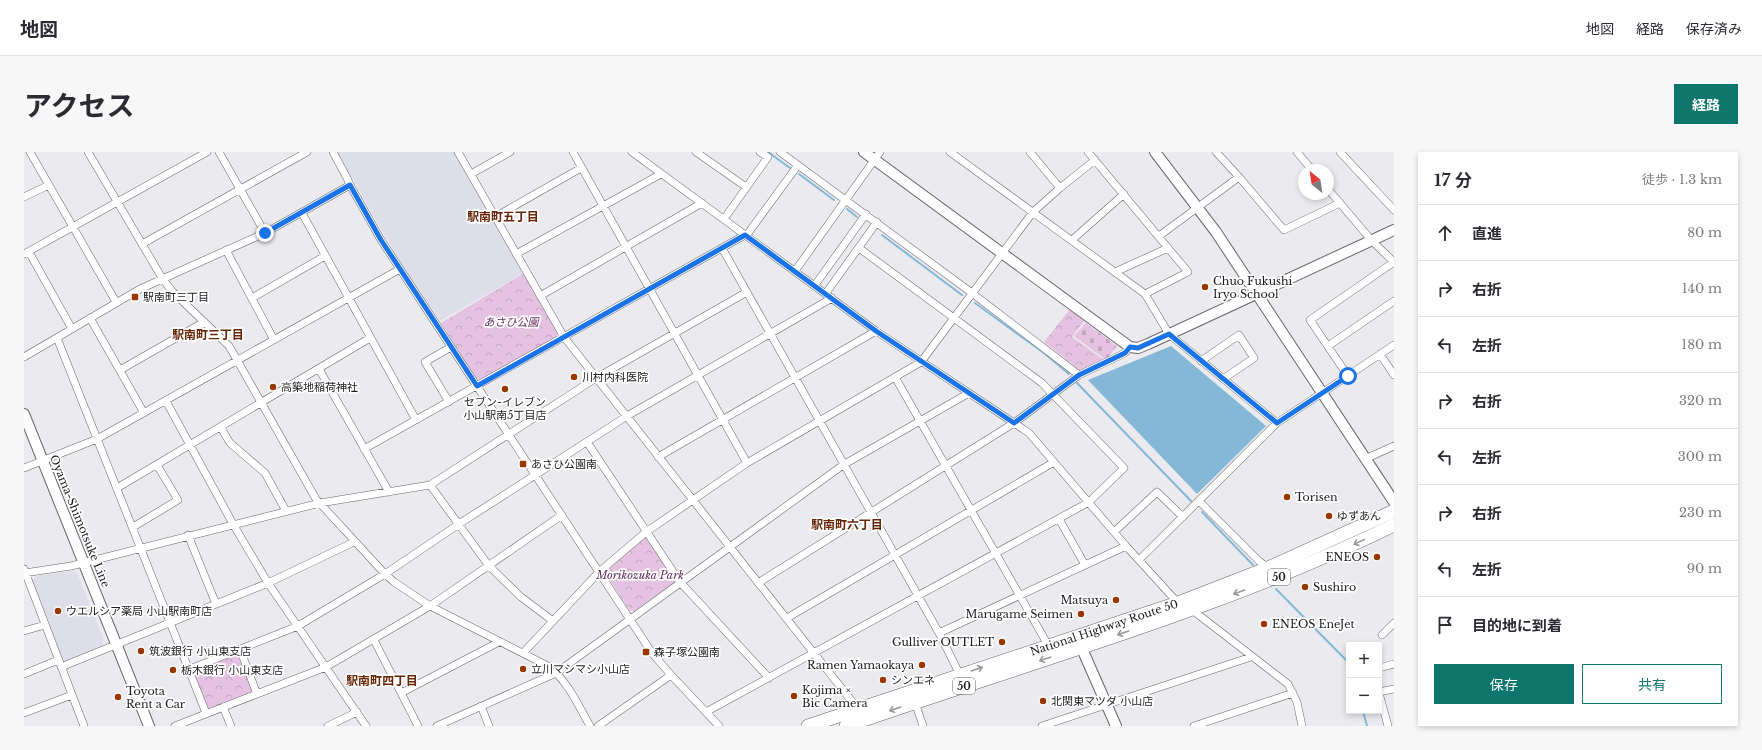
<!DOCTYPE html>
<html lang="ja">
<head>
<meta charset="utf-8">
<style>
  body { margin:0; font-family:"Libre Baskerville","Noto Sans JP",serif; background:#f7f7f7; color:#2b2b33 }
  .controls { position:absolute; right:12px; bottom:12px; display:grid; overflow:hidden; border-radius:0px; box-shadow:0 2px 6px #0003 }
  .controls button { width:36px; height:36px; display:grid; place-items:center; padding:0; border:0; border-bottom:1px solid #e1e1e2; background:#fff; color:#2b2b33; font:20px sans-serif }
  .compass { position:absolute; left:1274px; top:12px; width:36px; height:36px; border-radius:50%; background:#fff; box-shadow:0 2px 6px #0003; rotate:330deg }
  .stop { position:absolute; width:12px; height:12px; margin:-9px; border:3px solid #1a73e8; border-radius:50%; background:#fff }
  .stop.end { background:#1a73e8; border-color:#fff; box-shadow:0 1px 4px #0008 }
  .list { margin:0; padding:0; list-style:none }
  h2 { display:flex; justify-content:space-between; align-items:center; height:52px; margin:0; padding:0 16px; font-size:17px }
  h2 small { font-size:13px; font-weight:400; color:#7c7c81 }
  .list li { display:grid; grid-template-columns:26px 1fr auto; gap:12px; align-items:center; box-sizing:border-box; height:56px; padding:0 16px; border-top:1px solid #e1e1e2 }
  .list b { display:block; font-size:15px; white-space:nowrap }
  .list em { font-size:13px; font-style:normal; color:#7c7c81 }
  .actions { display:flex; gap:8px; padding:12px 16px }
  .actions a { flex:1; padding:9px 0; border:1px solid #0f766e; border-radius:0px; text-align:center; font-size:14px; color:#0f766e }
  .actions .main { background:#0f766e; color:#fff }
  .icon { flex:none; width:22px; height:22px; fill:none; stroke:currentColor; stroke-width:2; stroke-linecap:round; stroke-linejoin:round }
  .map { position:relative; flex:none; width:1370px; height:574px; overflow:hidden; border-radius:0px }
  header { display:flex; align-items:center; gap:24px; box-sizing:border-box; height:56px; padding:0 20px; background:#fff; border-bottom:1px solid #e1e1e2 }
  header strong { font-size:19px }
  nav { display:flex; gap:22px; margin-inline-start:auto; font-size:14px }
  .intro { display:flex; align-items:center; justify-content:space-between; box-sizing:border-box; height:96px; padding:0 24px }
  h1 { margin:0; font-size:28px }
  .button { padding:10px 18px; border-radius:0px; background:#0f766e; color:#fff; font-size:14px; font-weight:700 }
  main { display:flex; gap:24px; padding:0 24px }
  aside { flex:1; background:#fff; border-radius:0px; box-shadow:0 2px 6px #0003 }
  .map>svg:first-child { display:block }
</style>
</head>
<body>
<header>
<strong>地図</strong>
<nav><a>地図</a><a>経路</a><a>保存済み</a></nav>
</header>
<div class="intro"><h1>アクセス</h1><a class="button">経路</a></div>
<main>
<div class="map">
<svg width="1370" height="574" viewBox="0 0 1370 574">
  <defs>
    <pattern id="cemetery-stones" width="16" height="16" patternUnits="userSpaceOnUse"><rect width="16" height="16" fill="#e5c2e1"/><path d="M2 7V4a2 2 0 0 1 4 0v3zM10 15v-3a2 2 0 0 1 4 0v3z" fill="#c4a6c1"/></pattern>
    <pattern id="park-crowns" width="20" height="18" patternUnits="userSpaceOnUse"><rect width="20" height="18" fill="#e5c2e1"/><path d="M2 6a3 3 0 1 1 6 0M12 15a3 3 0 1 1 6 0" fill="none" stroke="#c4a6c1"/></pattern>
  </defs>
  <rect width="100%" height="100%" fill="#eaeaef"/>
  <path fill="#dddeea" d="M 313,0 L 430,0 L 499,121 L 416,169 L 379,115 Z
    M 50,419 L 54,423 L 80,488 L 78,494 L 41,509 L 37,505 L 7,429 L 12,424 Z"/>
  <path fill="url(#cemetery-stones)" d="M 1062,171 L 1093,194 L 1082,208 L 1050,184 Z"/>
  <path fill="url(#park-crowns)" d="M 500,121 L 534,180 L 533,185 L 457,228 L 452,226 L 417,171 Z
    M 1046,157 L 1061,168 L 1048,185 L 1080,208 L 1057,219 L 1020,190 Z
    M 620,386 L 623,386 L 651,427 L 651,430 L 610,459 L 605,458 L 582,422 L 582,417 Z
    M 215,498 L 232,541 L 183,560 L 167,518 Z"/>
  <path fill="#85b8d7" d="M 1147,194 L 1242,274 L 1173,342 L 1064,228 Z"/>
  <g fill="none" stroke-linecap="round" stroke-linejoin="round">
    <path stroke="#85b8d7" stroke-width="2" d="M 744,0 L 766,16
      M 775,22 L 810,48
      M 823,57 L 833,65
      M 858,83 L 938,143
      M 951,151 L 1020,201 L 1045,222
      M 1053,231 L 1167,349
      M 1178,360 L 1229,413
      M 1252,437 L 1325,511
      M 1339,559 L 1343,574"/>
    <defs>
      <path id="street" d="M 6,0 L 92,150
        M 64,0 L 138,126 L 148,139 L 205,194 L 292,347 L 361,422 L 370,430 L 406,454 L 524,514 C 544,529 554,553 566,574
        M 195,0 L 241,81
        M 309,0 L 323,26 L 326,33 L 357,88 L 628,501 L 647,523 L 695,574
        M 434,0 L 540,185 L 834,557
        M 549,0 L 723,311
        M 608,0 L 852,179 L 1005,281 L 1102,394 L 1154,451
        M 672,0 L 722,35
        M 756,0 L 948,141 L 1055,223
        M 926,0 L 1121,142 L 1145,182 L 1253,271
        M 1064,0 L 1164,120 L 1121,142
        M 1273,0 L 1288,18
        M 1316,0 L 1370,58
        M 447,22 L 486,0
        M 1215,25 L 1260,78 L 1316,51
        M 1036,36 L 1071,8
        M 1304,37 L 1348,89 L 1370,110
        M 0,45 L 25,33
        M 278,61 L 392,268
        M 471,65 L 557,16
        M 700,67 L 744,5 L 736,0
        M 722,84 L 774,13
        M 1135,84 L 1215,25 L 1192,0
        M 1048,88 L 1100,42
        M 118,92 L 283,0
        M 698,96 L 915,481 L 936,523
        M 202,98 L 250,188
        M 5,100 L 48,177
        M 0,102 L 183,0
        M 492,102 L 637,22
        M 771,119 L 856,0
        M 1091,120 L 1144,96
        M 791,133 L 842,62
        M 802,141 L 853,70
        M 516,144 L 678,51
        M 228,146 L 301,104
        M 66,166 L 120,261
        M 33,186 L 182,561
        M 1304,194 L 1370,149
        M 1356,202 L 1370,223
        M 0,205 L 116,137 L 241,81 L 326,33
        M 1177,209 L 1215,183 L 1230,206 L 1199,227
        M 295,217 L 365,340
        M 96,218 L 180,170
        M 1324,224 L 1286,168 L 1370,110
        M 871,225 L 1024,493
        M 142,249 L 209,372 L 244,431 L 342,574
        M 425,250 L 401,210 L 427,195
        M 197,276 L 206,291 L 241,321 L 262,359
        M 563,290 L 656,430 L 745,526
        M 340,297 L 721,83
        M 634,305 L 852,179
        M 1341,307 L 1370,294
        M 0,316 L 73,287 L 376,117
        M 406,333 L 465,414 L 497,445 L 529,469
        M 93,336 L 346,186
        M 1175,349 L 1235,409 L 1244,416
        M 1035,367 L 1061,413
        M 109,375 L 154,348 L 133,313
        M 1090,380 L 1133,340 L 1159,365
        M 164,383 L 192,452
        M 1115,408 L 1253,271 L 1370,193
        M 0,417 L 60,574
        M 0,421 L 47,414 L 296,351 L 406,333 L 572,226 L 723,140
        M 734,431 L 990,271 L 1055,223 L 1101,201 L 1106,195
        M 1167,457 L 1264,532 L 1273,550 L 1278,574
        M 763,466 L 1030,310
        M 0,479 L 21,473
        M 915,481 L 1102,394
        M 1358,483 L 1370,471
        M 350,488 L 394,574
        M 216,497 L 233,542
        M 499,501 L 575,420 L 622,380 L 723,311 L 897,210 L 1009,60 L 1036,36 L 1006,0
        M 37,515 L 244,431 L 330,390
        M 1355,516 L 1370,512
        M 166,517 L 274,474 L 361,422 L 435,372 L 603,264 L 808,146
        M 0,522 L 34,508
        M 1355,540 L 1370,537
        M 377,541 L 475,490
        M 1355,541 L 1364,574
        M 891,550 L 899,574
        M 457,554 L 465,574
        M 199,555 L 207,574
        M 682,560 L 1065,350 L 1100,316 L 1018,231 L 835,96
        M 0,561 L 48,543
        M 151,574 L 302,515 L 406,454 L 538,363
        M 304,574 L 333,560
        M 413,574 L 532,521 L 819,313 L 945,241
        M 574,574 L 647,523
        M 1018,574 L 1227,505
        M 1170,574 L 1269,541"/>
      <path id="secondary" d="M 840,0 L 1106,195 L 1114,196 L 1124,192 L 1370,78
        M 1131,0 L 1192,80 L 1370,350
        M 0,262 L 125,574
        M 1055,490 L 1092,574"/>
      <g id="highway">
        <path id="s1" d="M 784,574 L 1154,451 L 1244,416 L 1370,359"/>
        <path d="M 822,574 C 1006,510 1195,458 1370,373"/>
      </g>
    </defs>
    <use href="#street" stroke="#66666a" stroke-width="8"/>
    <use href="#secondary" stroke="#66666a" stroke-width="12"/>
    <use href="#highway" stroke="#66666a" stroke-width="14"/>
    <use href="#street" stroke="#fff" stroke-width="7"/>
    <use href="#secondary" stroke="#fff" stroke-width="10"/>
    <use href="#highway" stroke="#fff" stroke-width="13"/>
  </g>
  <defs><path id="oneway-shaft" d="M-6 0H5M1.5-3L5.5 0L1.5 3" fill="none" stroke-width="1.6" stroke-linecap="round" stroke-linejoin="round"/></defs>
  <g stroke="#999">
    <use href="#oneway-shaft" transform="translate(1335 390) rotate(155)"/>
    <use href="#oneway-shaft" transform="translate(1215 440) rotate(160)"/>
    <use href="#oneway-shaft" transform="translate(1099 481) rotate(161)"/>
    <use href="#oneway-shaft" transform="translate(1021 507) rotate(162)"/>
    <use href="#oneway-shaft" transform="translate(953 517) rotate(-19)"/>
    <use href="#oneway-shaft" transform="translate(871 557) rotate(161)"/>
  </g>
  <g fill="none" stroke-linecap="round" stroke-linejoin="round">
    <path stroke="#1a73e8" stroke-width="5" d="M 241,81 L 326,33 L 357,88 L 453,234 L 721,83 L 852,179 L 990,271 L 1055,223 L 1101,201 L 1106,195 L 1114,196 L 1145,182 L 1253,271 L 1324,224"/>
  </g>
  <g fill="#9a3700" stroke="#fff" stroke-width="1.5">
    <circle cx="1181" cy="135" r="4"/>
    <rect x="107" y="141" width="8" height="8" rx="2"/>
    <circle cx="550" cy="225" r="4"/>
    <circle cx="249" cy="235" r="4"/>
    <circle cx="481" cy="237" r="4"/>
    <rect x="495" y="308" width="8" height="8" rx="2"/>
    <circle cx="1263" cy="345" r="4"/>
    <circle cx="1305" cy="364" r="4"/>
    <circle cx="1353" cy="405" r="4"/>
    <circle cx="1281" cy="435" r="4"/>
    <circle cx="1092" cy="448" r="4"/>
    <circle cx="34" cy="459" r="4"/>
    <circle cx="1057" cy="462" r="4"/>
    <circle cx="1240" cy="472" r="4"/>
    <circle cx="978" cy="490" r="4"/>
    <circle cx="117" cy="499" r="4"/>
    <rect x="618" y="496" width="8" height="8" rx="2"/>
    <circle cx="898" cy="513" r="4"/>
    <circle cx="499" cy="517" r="4"/>
    <circle cx="149" cy="518" r="4"/>
    <circle cx="859" cy="528" r="4"/>
    <circle cx="770" cy="544" r="4"/>
    <circle cx="94" cy="545" r="4"/>
    <circle cx="1019" cy="549" r="4"/>
  </g>
  <g text-anchor="middle" stroke-width="3.5" stroke-linejoin="round" paint-order="stroke">
    <g fill="#fff" stroke="#606061" stroke-width="1">
      <rect x="1244" y="417" width="22" height="16" rx="3"/>
      <rect x="929" y="526" width="22" height="16" rx="3"/>
    </g>
    <g font-size="10" font-weight="bold" fill="#1c1c1d">
      <text x="1255" y="429">50</text>
      <text x="940" y="538">50</text>
    </g>
    <g font-size="11" fill="#1c1c1d" stroke="#fff" text-anchor="start">
      <text x="1189" y="133">Chuo Fukushi<tspan x="1189" dy="13">Iryo School</tspan></text>
      <text x="119" y="149">駅南町三丁目</text>
      <text x="558" y="229">川村内科医院</text>
      <text x="257" y="239">高築地稲荷神社</text>
      <text x="481" y="254" text-anchor="middle">セブン-イレブン<tspan x="481" dy="13">小山駅南5丁目店</tspan></text>
      <text x="507" y="316">あさひ公園南</text>
      <text x="1271" y="349">Torisen</text>
      <text x="1313" y="368">ゆずあん</text>
      <text x="1345" y="409" text-anchor="end">ENEOS</text>
      <text x="1289" y="439">Sushiro</text>
      <text x="1084" y="452" text-anchor="end">Matsuya</text>
      <text x="42" y="463">ウエルシア薬局 小山駅南町店</text>
      <text x="1049" y="466" text-anchor="end">Marugame Seimen</text>
      <text x="1248" y="476">ENEOS EneJet</text>
      <text x="970" y="494" text-anchor="end">Gulliver OUTLET</text>
      <text x="125" y="503">筑波銀行 小山東支店</text>
      <text x="630" y="504">森子塚公園南</text>
      <text x="890" y="517" text-anchor="end">Ramen Yamaokaya</text>
      <text x="507" y="521">立川マシマシ小山店</text>
      <text x="157" y="522">栃木銀行 小山東支店</text>
      <text x="867" y="532">シンエネ</text>
      <text x="778" y="542">Kojima ×<tspan x="778" dy="13">Bic Camera</tspan></text>
      <text x="102" y="543">Toyota<tspan x="102" dy="13">Rent a Car</tspan></text>
      <text x="1027" y="553">北関東マツダ 小山店</text>
    </g>
    <g font-size="11" font-style="italic" fill="#63305f" stroke="#fff">
      <text x="487" y="174">あさひ公園</text>
      <text x="616" y="427">Morikozuka Park</text>
    </g>
    <g font-size="11" fill="#1c1c1d" stroke="#fff">
      <text transform="translate(56 369) rotate(68)" y="4">Oyama-Shimotsuke Line</text>
      <text dy="4" stroke="none"><textPath href="#s1" startOffset="312">National Highway Route 50</textPath></text>
    </g>
    <g font-size="12" font-weight="bold" fill="#662608" stroke="#fff">
      <text x="479" y="69">駅南町五丁目</text>
      <text x="184" y="187">駅南町三丁目</text>
      <text x="823" y="377">駅南町六丁目</text>
      <text x="358" y="533">駅南町四丁目</text>
    </g>
  </g>
</svg>
<div class="controls">
<button>+</button>
<button>−</button>
</div>
<svg class="compass" viewBox="-18 -18 36 36"><path d="M0-13l5 13h-10z" fill="#e53935"/><path d="M0 13l5-13h-10z" fill="#7c7c81"/></svg>
<div class="stop" style="left:1324px;top:224px"></div>
<div class="stop end" style="left:241px;top:81px"></div>
</div>
<aside>
<h2>17 分<small>徒歩 · 1.3 km</small></h2>
<ul class="list">
<li><svg class="icon" aria-label="ahead" viewBox="0 0 24 24"><path d="M12 20V5M6 11l6-6 6 6"/></svg><div><b>直進</b></div><em>80 m</em></li>
<li><svg class="icon" aria-label="right" viewBox="0 0 24 24"><path d="M7 20v-9h11M14 6l5 5-5 5"/></svg><div><b>右折</b></div><em>140 m</em></li>
<li><svg class="icon" aria-label="left" viewBox="0 0 24 24"><path d="M17 20v-9H6M10 6l-5 5 5 5"/></svg><div><b>左折</b></div><em>180 m</em></li>
<li><svg class="icon" aria-label="right" viewBox="0 0 24 24"><path d="M7 20v-9h11M14 6l5 5-5 5"/></svg><div><b>右折</b></div><em>320 m</em></li>
<li><svg class="icon" aria-label="left" viewBox="0 0 24 24"><path d="M17 20v-9H6M10 6l-5 5 5 5"/></svg><div><b>左折</b></div><em>300 m</em></li>
<li><svg class="icon" aria-label="right" viewBox="0 0 24 24"><path d="M7 20v-9h11M14 6l5 5-5 5"/></svg><div><b>右折</b></div><em>230 m</em></li>
<li><svg class="icon" aria-label="left" viewBox="0 0 24 24"><path d="M17 20v-9H6M10 6l-5 5 5 5"/></svg><div><b>左折</b></div><em>90 m</em></li>
<li><svg class="icon" aria-label="arrive" viewBox="0 0 24 24"><path d="M6 21V4h12l-3 4 3 4H6"/></svg><div><b>目的地に到着</b></div></li>
</ul>
<div class="actions"><a class="main">保存</a><a>共有</a></div>
</aside>
</main>
</body>
</html>
